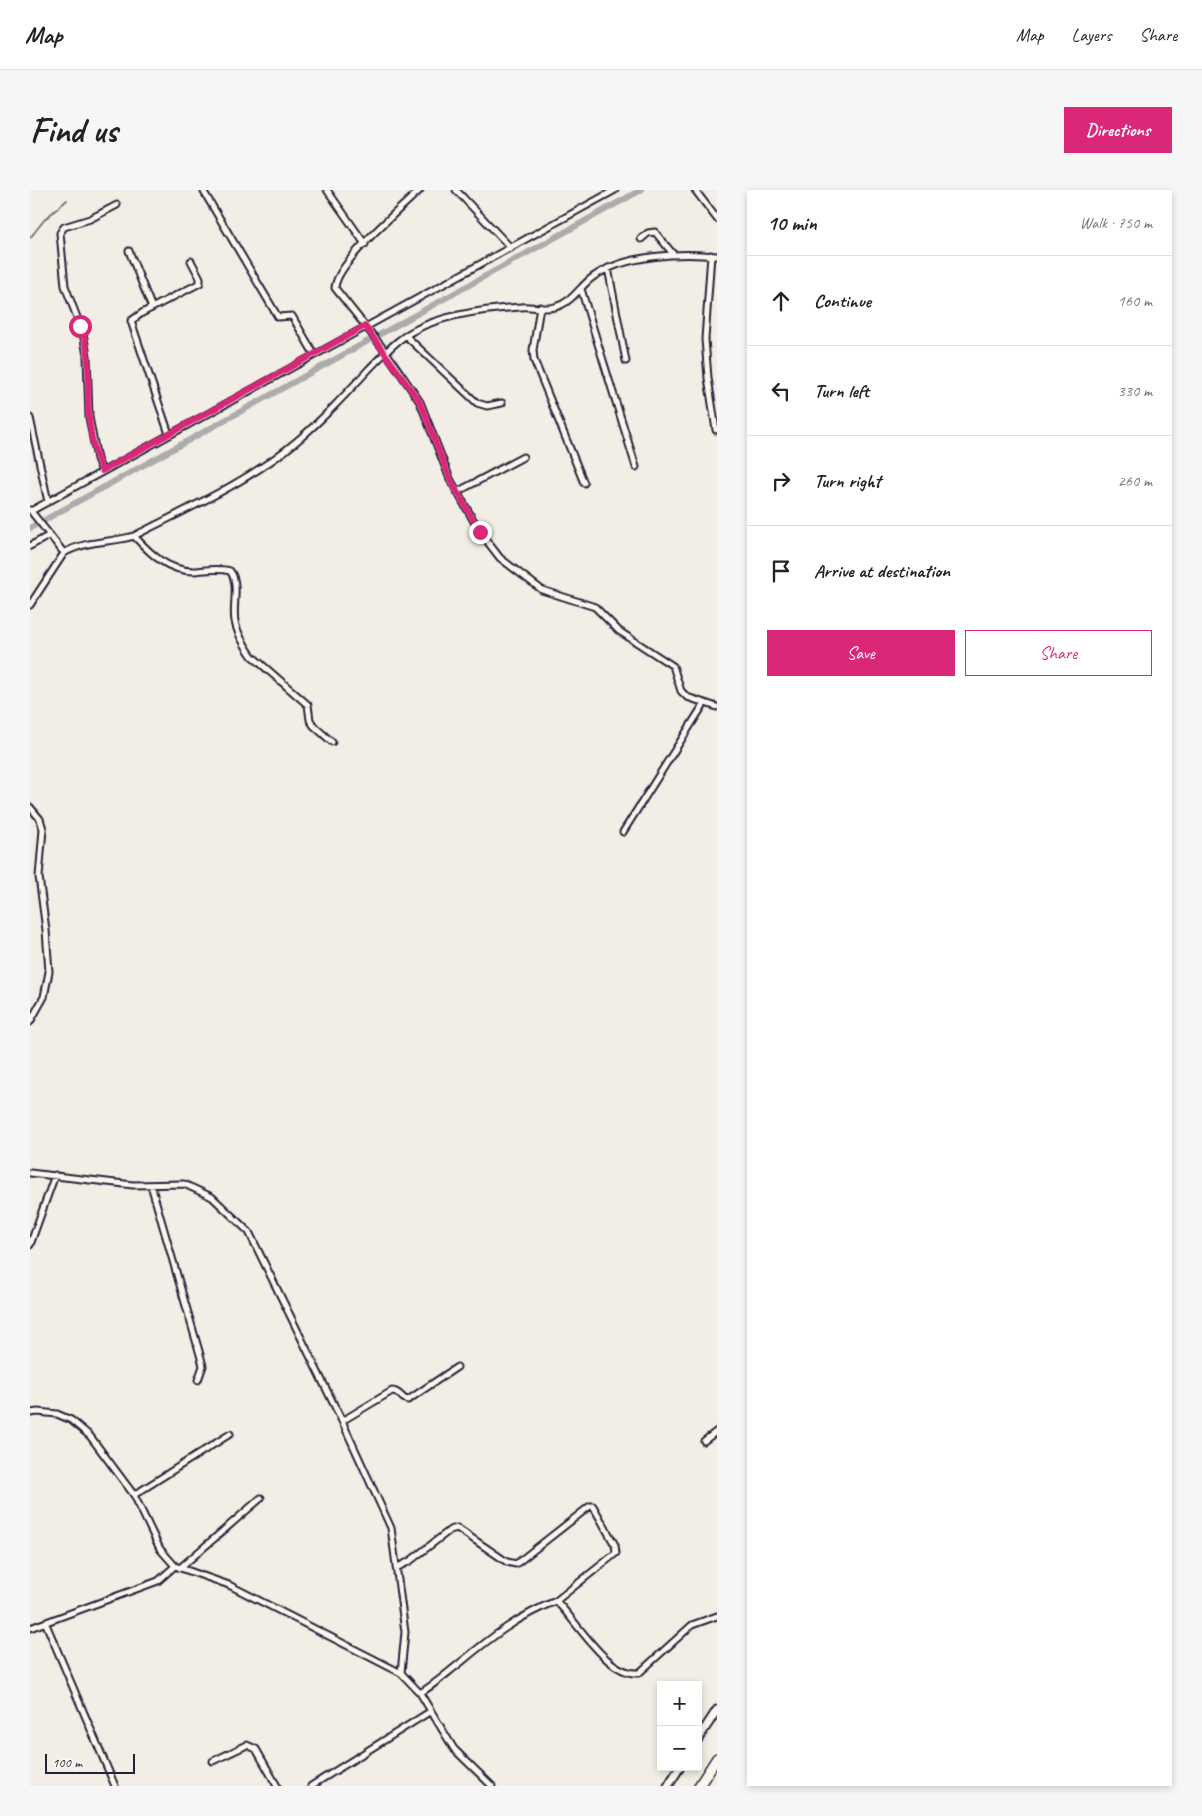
<!DOCTYPE html>
<html lang="en">
<head>
<meta charset="utf-8">
<style>
  body { margin:0; font-family:Caveat,sans-serif; background:#f6f6f6; color:#222 }
  .controls { position:absolute; right:15px; bottom:15px; display:grid; overflow:hidden; border-radius:0px; box-shadow:0 2px 8px #0003 }
  .controls button { width:45px; height:45px; display:grid; place-items:center; padding:0; border:0; border-bottom:1px solid #e0e0e0; background:#fff; color:#222; font:25px sans-serif }
  .scale { position:absolute; left:15px; bottom:12px; width:90px; box-sizing:border-box; padding-left:5px; border:2px solid #22223b; border-top:0; font-size:14px; line-height:18px; white-space:nowrap; color:#22223b; -webkit-text-stroke:4px #fbf7ec; paint-order:stroke }
  .stop { position:absolute; width:15px; height:15px; margin:-11px; border:4px solid #db2777; border-radius:50%; background:#fff }
  .stop.end { background:#db2777; border-color:#fff; box-shadow:0 1px 5px #0008 }
  .list { margin:0; padding:0; list-style:none }
  h2 { display:flex; justify-content:space-between; align-items:center; height:65px; margin:0; padding:0 20px; font-size:21px }
  h2 small { font-size:16px; font-weight:400; color:#767676 }
  .list li { display:grid; grid-template-columns:32px 1fr auto; gap:15px; align-items:center; box-sizing:border-box; height:90px; padding:0 20px; border-top:1px solid #e0e0e0 }
  .list b { display:block; font-size:19px; white-space:nowrap }
  .list em { font-size:16px; font-style:normal; color:#767676 }
  .actions { display:flex; gap:10px; padding:15px 20px }
  .actions a { flex:1; padding:11px 0; border:1px solid #db2777; border-radius:0px; text-align:center; font-size:18px; color:#db2777 }
  .actions .main { background:#db2777; color:#fff }
  .icon { flex:none; width:28px; height:28px; fill:none; stroke:currentColor; stroke-width:2; stroke-linecap:round; stroke-linejoin:round }
  .map { position:relative; flex:none; width:687px; height:1596px; overflow:hidden; border-radius:0px }
  header { display:flex; align-items:center; gap:30px; box-sizing:border-box; height:70px; padding:0 25px; background:#fff; border-bottom:1px solid #e0e0e0 }
  header strong { font-size:24px }
  nav { display:flex; gap:28px; margin-inline-start:auto; font-size:18px }
  .intro { display:flex; align-items:center; justify-content:space-between; box-sizing:border-box; height:120px; padding:0 30px }
  h1 { margin:0; font-size:35px }
  .button { padding:12px 22px; border-radius:0px; background:#db2777; color:#fff; font-size:18px; font-weight:700 }
  main { display:flex; gap:30px; padding:0 30px }
  aside { flex:1; background:#fff; border-radius:0px; box-shadow:0 2px 8px #0003 }
  .map>svg:first-child { display:block }
</style>
</head>
<body>
<header>
<strong>Map</strong>
<nav><a>Map</a><a>Layers</a><a>Share</a></nav>
</header>
<div class="intro"><h1>Find us</h1><a class="button">Directions</a></div>
<main>
<div class="map">
<svg width="687" height="1596" viewBox="0 0 687 1596">
  <rect width="100%" height="100%" fill="#f2eee5"/>
  <filter id="ink" filterUnits="userSpaceOnUse"><feTurbulence type="fractalNoise" baseFrequency=".02" numOctaves="2"/><feDisplacementMap in="SourceGraphic" scale="10" xChannelSelector="R" yChannelSelector="G"/><feConvolveMatrix kernelMatrix="1 2 1 2 8 2 1 2 1" color-interpolation-filters="sRGB"/></filter>
  <g filter="url(#ink)">
    <g fill="none" stroke-linecap="round" stroke-linejoin="round">
      <path stroke="#76747f" stroke-width="2" d="M 0,48 L 15,29 L 37,10"/>
      <path stroke="#aeabad" stroke-width="6" d="M 0,338 L 611,0"/>
      <defs>
        <path id="street" d="M 297,0 L 335,54
          M 390,0 C 371,18 306,73 305,98 L 356,162 L 390,212 L 420,289 L 450,342 L 470,368 L 512,400 L 565,417 L 589,441 L 643,476 L 651,501 L 657,507 L 687,517
          M 426,0 L 481,58
          M 665,0 L 687,29
          M 174,2 L 248,127 L 262,126 L 284,164
          M 611,49 L 618,43 L 625,42 L 644,65
          M 99,61 L 122,118
          M 681,65 L 675,149 L 678,188 L 686,240
          M 578,78 L 596,171
          M 551,99 L 606,277
          M 510,117 L 503,160 L 504,170 L 554,293
          M 376,146 L 447,213 L 457,216 L 472,213
          M 0,228 L 18,312
          M 139,244 L 101,131 L 112,123 L 170,93 L 170,88 L 161,71
          M 72,281 L 67,269 L 59,227 L 57,166 L 53,143 L 35,96 L 30,43 L 34,37 L 60,29 L 87,15
          M 427,302 L 493,267
          M 0,320 L 34,363
          M 1,321 L 585,0
          M 104,346 C 121,364 137,381 164,381 C 177,380 188,378 200,381 C 210,393 202,417 205,431 C 207,444 215,456 222,466 L 278,515 L 280,530 L 284,536 L 302,552
          M 0,356 L 20,345
          M 0,415 L 34,363 C 56,350 81,353 104,346 C 159,318 220,291 267,251 C 293,229 316,204 339,179 C 353,165 367,149 385,140 C 413,125 459,119 491,117 C 502,116 514,120 525,117 C 542,113 550,96 563,87 C 594,65 650,62 687,66
          M 0,617 L 10,629 L 13,639 L 9,687 L 16,740 L 19,782 L 14,807 L 0,832
          M 593,642 L 674,514
          M 0,983 L 103,995 L 154,994 L 182,1007 L 219,1042 L 312,1231 L 361,1338 L 375,1442 L 371,1483 L 390,1503
          M 121,995 L 171,1168 L 173,1176 L 168,1190
          M 0,1055 L 25,985
          M 0,1223 L 8,1222 L 27,1224 L 41,1230 L 60,1246 L 104,1305 L 130,1359 L 145,1376 L 199,1395 L 371,1483
          M 312,1231 L 362,1201 C 370,1201 372,1210 378,1210 L 427,1177
          M 674,1251 L 687,1241
          M 104,1305 L 200,1244
          M 150,1378 L 231,1308
          M 366,1378 L 380,1371 L 420,1340 L 427,1338 L 477,1372 L 486,1374 L 560,1316 L 563,1316 L 585,1355 L 586,1363 L 526,1411
          M 16,1434 L 85,1596
          M 0,1438 L 128,1391 L 145,1376
          M 183,1571 L 217,1555 L 226,1559 L 247,1596
          M 281,1596 L 401,1521
          M 462,1596 L 424,1559 L 390,1503 C 404,1495 417,1483 430,1473 C 460,1448 490,1425 526,1411 C 547,1431 577,1486 609,1483 L 662,1435 L 687,1426"/>
        <path id="secondary" d="M 668,1549 L 687,1520
          M 638,1596 L 650,1577"/>
        <path id="highway" d="M 669,1596 L 687,1568"/>
      </defs>
      <use href="#street" stroke="#22223b" stroke-width="9"/>
      <use href="#secondary" stroke="#22223b" stroke-width="11"/>
      <use href="#highway" stroke="#22223b" stroke-width="12"/>
      <use href="#street" stroke="#fbf7ec" stroke-width="5"/>
      <use href="#secondary" stroke="#fbf7ec" stroke-width="7"/>
      <use href="#highway" stroke="#fbf7ec" stroke-width="9"/>
    </g>
  </g>
  <g fill="none" stroke-linecap="round" stroke-linejoin="round" filter="url(#ink)">
    <path stroke="#db2777" stroke-width="6" d="M 50,136 C 60,158 58,182 58,205 C 58,230 62,258 72,281 L 335,136 L 390,212 L 420,289 L 450,342"/>
  </g>
</svg>
<div class="controls">
<button>+</button>
<button>−</button>
</div>
<div class="scale">100 m</div>
<div class="stop" style="left:50px;top:136px"></div>
<div class="stop end" style="left:450px;top:342px"></div>
</div>
<aside>
<h2>10 min<small>Walk · 750 m</small></h2>
<ul class="list">
<li><svg class="icon" aria-label="ahead" viewBox="0 0 24 24"><path d="M12 20V5M6 11l6-6 6 6"/></svg><div><b>Continue</b></div><em>160 m</em></li>
<li><svg class="icon" aria-label="left" viewBox="0 0 24 24"><path d="M17 20v-9H6M10 6l-5 5 5 5"/></svg><div><b>Turn left</b></div><em>330 m</em></li>
<li><svg class="icon" aria-label="right" viewBox="0 0 24 24"><path d="M7 20v-9h11M14 6l5 5-5 5"/></svg><div><b>Turn right</b></div><em>260 m</em></li>
<li><svg class="icon" aria-label="arrive" viewBox="0 0 24 24"><path d="M6 21V4h12l-3 4 3 4H6"/></svg><div><b>Arrive at destination</b></div></li>
</ul>
<div class="actions"><a class="main">Save</a><a>Share</a></div>
</aside>
</main>
</body>
</html>
